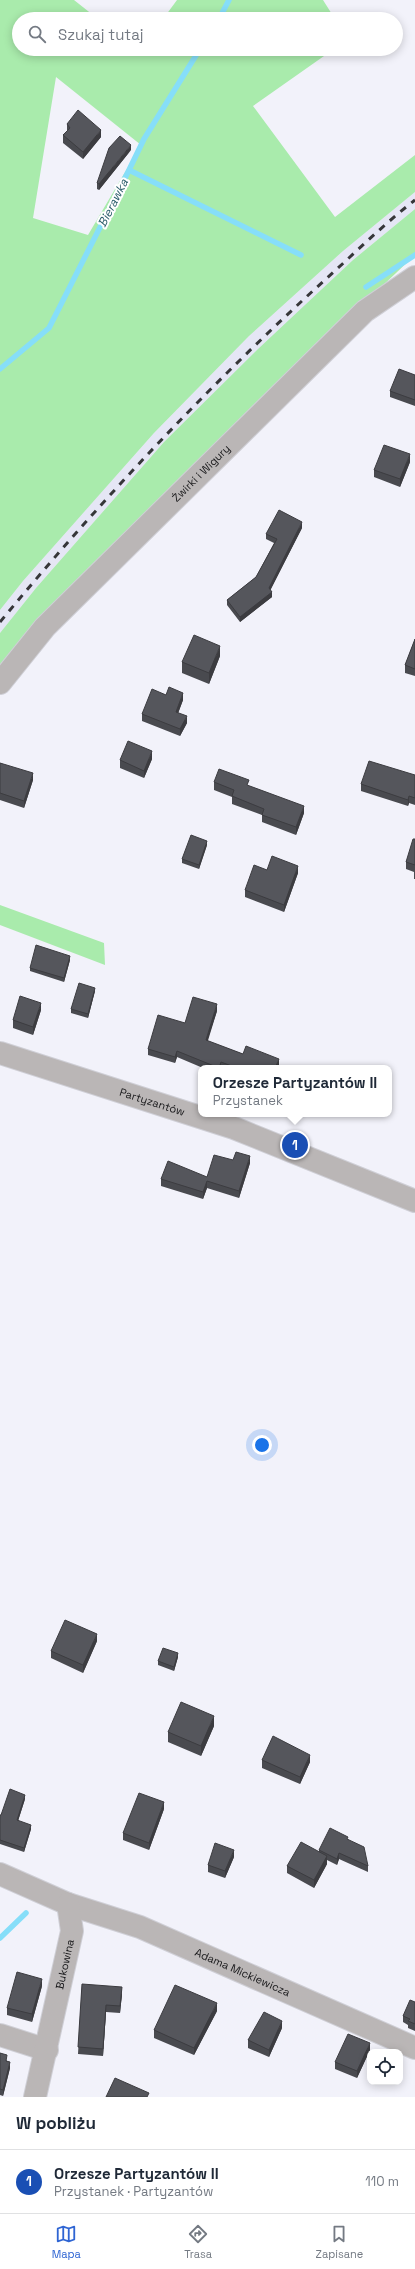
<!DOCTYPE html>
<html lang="pl">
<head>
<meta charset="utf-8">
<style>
  body { margin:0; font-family:"Space Grotesk",sans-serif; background:#f2f2f3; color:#1f2937 }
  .controls { position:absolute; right:12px; bottom:12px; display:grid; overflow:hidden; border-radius:8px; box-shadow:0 2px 10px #0003 }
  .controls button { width:36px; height:36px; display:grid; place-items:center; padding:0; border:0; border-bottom:1px solid #e0e1e3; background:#fff; color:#1f2937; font:20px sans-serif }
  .you { position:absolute; left:262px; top:1445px; width:14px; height:14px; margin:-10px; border:3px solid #fff; border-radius:50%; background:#1a73e8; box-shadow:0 0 0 6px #1a73e833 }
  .badge { display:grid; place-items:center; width:26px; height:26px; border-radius:50%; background:#2f65d3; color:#fff; font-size:13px; font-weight:700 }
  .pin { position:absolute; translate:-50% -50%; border:2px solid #fff; box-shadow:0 1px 4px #0006 }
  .popup { position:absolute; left:198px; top:1065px; width:194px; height:52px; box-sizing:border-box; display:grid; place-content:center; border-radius:8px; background:#fff; filter:drop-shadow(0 1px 3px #0005); font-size:13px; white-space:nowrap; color:#747a83 }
  .popup b { font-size:15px; color:#1f2937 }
  .popup::after { content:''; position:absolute; left:50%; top:100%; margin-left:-8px; border:8px solid transparent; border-top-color:#fff }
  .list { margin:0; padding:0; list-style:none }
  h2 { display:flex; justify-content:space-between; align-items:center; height:52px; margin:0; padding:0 16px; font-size:17px }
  h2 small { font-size:13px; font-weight:400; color:#747a83 }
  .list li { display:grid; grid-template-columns:26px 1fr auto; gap:12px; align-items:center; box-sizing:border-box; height:64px; padding:0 16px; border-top:1px solid #e0e1e3 }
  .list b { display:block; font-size:15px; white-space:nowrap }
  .list p { margin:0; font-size:13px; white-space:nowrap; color:#747a83 }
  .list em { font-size:13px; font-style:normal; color:#747a83 }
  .icon { flex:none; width:22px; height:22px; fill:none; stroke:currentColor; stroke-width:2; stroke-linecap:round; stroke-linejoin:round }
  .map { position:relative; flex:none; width:415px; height:2097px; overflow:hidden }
  .search { position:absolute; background:#fff; box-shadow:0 2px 10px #0003; left:12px; right:12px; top:12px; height:44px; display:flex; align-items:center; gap:10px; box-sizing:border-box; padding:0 14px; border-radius:22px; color:#747a83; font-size:15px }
  .sheet { height:116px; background:#fff }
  nav { display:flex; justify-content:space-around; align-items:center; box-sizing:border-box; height:56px; border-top:1px solid #e0e1e3; background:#fff; font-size:11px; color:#747a83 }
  nav a { display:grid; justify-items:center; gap:2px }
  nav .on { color:#2f65d3 }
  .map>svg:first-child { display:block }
</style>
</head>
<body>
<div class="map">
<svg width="415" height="2097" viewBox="0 0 415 2097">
  <rect width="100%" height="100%" fill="#f2f2fa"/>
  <path fill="#e5e6f5" d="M 415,192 L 415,209 L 353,260 L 164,442 L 36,588 L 0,633 L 0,610 L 23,581 L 154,433 L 249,336 L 343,251 Z"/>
  <path fill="#a9ebac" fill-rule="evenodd" d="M 0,0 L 74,0 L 98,19 L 19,19 L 19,49 L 334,49 L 253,106 L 335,217 L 415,155 L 415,192 L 343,251 L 249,336 L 154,433 L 23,581 L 0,610 ZM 56,77 L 141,145 L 88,235 L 33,218 Z
    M 177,0 L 323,0 L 335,19 L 163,19 Z
    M 415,209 L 415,255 L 358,309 L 0,675 L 0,633 L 36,588 L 164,442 L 258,349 L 353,260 Z
    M 0,905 L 104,943 L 105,965 L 0,925 Z"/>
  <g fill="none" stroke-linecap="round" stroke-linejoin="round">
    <path stroke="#86def9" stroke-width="5.5" d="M 219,19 L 229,0
      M 129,170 L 144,139 L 200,49
      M 366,287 L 415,255
      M 0,369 L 49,328 L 129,170 L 301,255
      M 0,1938 L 26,1913"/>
    <defs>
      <g id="minor">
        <path id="s1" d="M 0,683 L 45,627 L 365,311 L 415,277"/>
        <path id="s2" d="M 0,1053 L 234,1128 L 415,1201"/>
        <path id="s3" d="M 0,1874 L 68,1904 L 140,1927 L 415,2048"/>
        <path d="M 0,2035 L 47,2050"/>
        <path id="s4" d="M 35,2097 L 72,1931 L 68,1904"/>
      </g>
    </defs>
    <use href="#minor" stroke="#cfcfd6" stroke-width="24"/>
    <use href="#minor" stroke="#bab6b6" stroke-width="22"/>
    <path stroke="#363639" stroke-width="3" stroke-dasharray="7 7" stroke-linecap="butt" d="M 0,622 C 101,500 209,385 327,278 C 356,252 384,224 415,200"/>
  </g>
  <path fill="#494a4f" d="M 67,124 L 101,137 L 83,159 L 63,143 L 63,135 L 67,131 Z
    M 131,150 L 99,190 L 97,189 L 97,183 Z
    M 415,375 L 415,406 L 390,397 L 390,391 Z
    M 410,462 L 400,487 L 374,477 L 374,470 Z
    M 302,528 L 270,590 L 272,597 L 240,622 L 227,605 L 227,600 L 256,577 L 274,543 L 266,539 L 266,534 Z
    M 415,639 L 415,676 L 405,673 L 405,665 Z
    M 220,656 L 209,684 L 182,673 L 182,662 Z
    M 166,695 L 183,700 L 178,713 L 187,723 L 180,736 L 142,721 L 142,714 Z
    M 152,759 L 144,778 L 120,768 L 120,760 Z
    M 0,763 L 33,780 L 24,808 L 0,800 Z
    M 415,775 L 415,805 L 409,803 L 408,806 L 361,791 L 361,784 Z
    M 214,782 L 249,786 L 304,813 L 296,835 L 262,822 L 262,815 L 232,804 L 232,797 L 214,790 Z
    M 415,839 L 415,879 L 414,879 L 414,872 L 406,869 L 406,862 Z
    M 207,845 L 199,869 L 182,863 L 182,859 Z
    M 267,870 L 298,873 L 284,912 L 245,897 L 245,890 Z
    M 70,960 L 64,982 L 30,971 L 30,968 Z
    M 95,991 L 88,1018 L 71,1013 L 71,1009 Z
    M 41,1010 L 33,1035 L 13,1028 L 13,1020 Z
    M 217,1011 L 207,1041 L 243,1054 L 279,1065 L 278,1068 L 203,1068 L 177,1057 L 175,1063 L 148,1055 L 148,1049 L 185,1023 Z
    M 233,1160 L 250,1163 L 239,1198 L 207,1188 L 203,1199 L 161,1186 L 161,1179 L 207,1177 Z
    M 97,1641 L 83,1673 L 51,1658 L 51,1651 Z
    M 178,1657 L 174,1671 L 158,1665 L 158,1661 Z
    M 214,1726 L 201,1756 L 168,1742 L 168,1732 Z
    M 262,1760 L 310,1762 L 300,1784 L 262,1768 Z
    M 25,1799 L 18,1821 L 31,1829 L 24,1852 L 0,1844 L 0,1815 L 1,1815 Z
    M 164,1809 L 149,1850 L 123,1840 L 123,1833 Z
    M 348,1839 L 368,1866 L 368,1872 L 339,1859 L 337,1865 L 327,1860 L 327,1864 L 314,1888 L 287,1873 L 287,1866 L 319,1852 L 319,1850 Z
    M 234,1857 L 225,1878 L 208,1872 L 208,1865 Z
    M 82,1984 L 122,1994 L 120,2013 L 106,2012 L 103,2056 L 78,2054 Z
    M 42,1986 L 32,2022 L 7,2015 L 7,2008 Z
    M 415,2002 L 415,2031 L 408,2028 L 408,2025 L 403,2022 L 403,2016 Z
    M 217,2011 L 194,2055 L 154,2038 L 154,2030 Z
    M 282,2028 L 269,2057 L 248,2048 L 248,2040 Z
    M 370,2050 L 357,2078 L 335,2069 L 335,2062 Z
    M 0,2053 L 7,2061 L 10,2068 L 3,2096 L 0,2095 Z"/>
  <path fill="#3c3c40" d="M 101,130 L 101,137 L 83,159 L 83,152 Z
    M 131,145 L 131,150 L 99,190 L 99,184 Z
    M 410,454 L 410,462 L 400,487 L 400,479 Z
    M 302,522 L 302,528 L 269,593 L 269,588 Z
    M 272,592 L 272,597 L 240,622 L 240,617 Z
    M 220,646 L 220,656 L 209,684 L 209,673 Z
    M 183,693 L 183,700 L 176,719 L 176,712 Z
    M 187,716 L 187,723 L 180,736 L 180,729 Z
    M 152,751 L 152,759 L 144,778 L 144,771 Z
    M 33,773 L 33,780 L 24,808 L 24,801 Z
    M 409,796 L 409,803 L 408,806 L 408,800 Z
    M 304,806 L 304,813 L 296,835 L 296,827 Z
    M 207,841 L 207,845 L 199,869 L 199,865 Z
    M 298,866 L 298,873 L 284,912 L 284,905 Z
    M 70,956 L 70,960 L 64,982 L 64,978 Z
    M 95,988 L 95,991 L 88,1018 L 88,1014 Z
    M 41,1003 L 41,1010 L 33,1035 L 33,1027 Z
    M 217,1004 L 217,1011 L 206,1047 L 206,1040 Z
    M 177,1051 L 177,1057 L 175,1063 L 175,1057 Z
    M 279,1059 L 279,1065 L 278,1068 L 275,1068 Z
    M 221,1062 L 221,1068 L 219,1068 Z
    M 250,1156 L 250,1163 L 239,1198 L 239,1191 Z
    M 207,1181 L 207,1188 L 203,1199 L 203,1192 Z
    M 97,1634 L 97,1641 L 83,1673 L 83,1665 Z
    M 178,1653 L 178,1657 L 174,1671 L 174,1667 Z
    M 214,1716 L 214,1726 L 201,1756 L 201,1746 Z
    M 310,1755 L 310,1762 L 300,1784 L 300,1777 Z
    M 25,1795 L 25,1799 L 17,1824 L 17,1820 Z
    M 164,1802 L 164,1809 L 149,1850 L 149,1843 Z
    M 31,1825 L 31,1829 L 24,1852 L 24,1848 Z
    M 234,1850 L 234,1857 L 225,1878 L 225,1871 Z
    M 339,1853 L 339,1859 L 337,1865 L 337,1859 Z
    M 327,1856 L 327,1864 L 314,1888 L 314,1880 Z
    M 42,1979 L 42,1986 L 32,2022 L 32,2014 Z
    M 122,1987 L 122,1994 L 120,2013 L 120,2006 Z
    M 217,2003 L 217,2011 L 194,2055 L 194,2048 Z
    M 106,2005 L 106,2012 L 103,2056 L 103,2049 Z
    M 282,2021 L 282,2028 L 269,2057 L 269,2050 Z
    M 370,2043 L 370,2050 L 357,2078 L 357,2071 Z
    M 10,2062 L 10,2068 L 3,2096 L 3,2090 Z"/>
  <path fill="#55565c" stroke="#3c3c40" d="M 78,110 L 101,130 L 83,152 L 63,135 L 70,128 L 67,124 Z
    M 120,136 L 131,145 L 99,184 L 97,183 L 109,148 Z
    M 399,369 L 415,375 L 415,400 L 390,391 Z
    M 384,445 L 410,454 L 400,479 L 374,470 Z
    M 279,510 L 302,522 L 269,588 L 272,592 L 240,617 L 227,600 L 256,577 L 277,539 L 266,534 Z
    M 194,635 L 220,646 L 209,673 L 182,662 Z
    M 415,639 L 415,669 L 405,665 Z
    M 169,687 L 183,693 L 176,712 L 187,716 L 180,729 L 142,714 L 152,689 L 166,695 Z
    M 128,741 L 152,751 L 144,771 L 120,760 Z
    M 369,761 L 415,775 L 415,798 L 409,796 L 408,800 L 361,784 Z
    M 0,763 L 33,773 L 24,801 L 0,793 Z
    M 219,769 L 249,780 L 247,785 L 304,806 L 296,827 L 262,815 L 264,809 L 232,796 L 234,790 L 214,782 Z
    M 191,835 L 207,841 L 199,865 L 182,859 Z
    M 413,839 L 415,839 L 415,865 L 406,862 Z
    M 272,856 L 298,866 L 284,905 L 245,890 L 254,865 L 267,870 Z
    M 36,945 L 70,956 L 64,978 L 30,968 Z
    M 79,983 L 95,988 L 88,1014 L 71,1009 Z
    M 20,996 L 41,1003 L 33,1027 L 13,1020 Z
    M 193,997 L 217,1004 L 206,1040 L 243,1054 L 246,1046 L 279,1059 L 275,1068 L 237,1068 L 221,1062 L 219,1068 L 177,1051 L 175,1057 L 148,1049 L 158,1015 L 185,1023 Z
    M 236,1152 L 250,1156 L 239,1191 L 207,1181 L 203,1192 L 161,1179 L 168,1161 L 207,1177 L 214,1155 L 233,1160 Z
    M 65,1620 L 97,1634 L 83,1665 L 51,1651 Z
    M 163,1648 L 178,1653 L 174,1667 L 158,1661 Z
    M 181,1702 L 214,1716 L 201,1746 L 168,1732 Z
    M 273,1736 L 310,1755 L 300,1777 L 262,1760 Z
    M 10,1789 L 25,1795 L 17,1820 L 31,1825 L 24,1848 L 0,1840 L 0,1815 L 1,1815 Z
    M 139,1793 L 164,1802 L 149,1843 L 123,1833 Z
    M 330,1828 L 348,1837 L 347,1839 L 364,1847 L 368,1866 L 339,1853 L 337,1859 L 319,1850 Z
    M 301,1842 L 327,1856 L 314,1880 L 287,1866 Z
    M 215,1843 L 234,1850 L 225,1871 L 208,1865 Z
    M 17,1972 L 42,1979 L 32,2014 L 7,2008 Z
    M 82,1984 L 122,1987 L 120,2006 L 106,2005 L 103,2049 L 78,2047 Z
    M 175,1985 L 217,2003 L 194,2048 L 154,2030 Z
    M 410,2000 L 415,2002 L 415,2024 L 408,2021 L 410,2019 L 403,2016 Z
    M 264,2012 L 282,2021 L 269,2050 L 248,2040 Z
    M 348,2034 L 370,2043 L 357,2071 L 335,2062 Z
    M 0,2053 L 7,2055 L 6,2061 L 10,2062 L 3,2090 L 0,2089 Z
    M 115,2078 L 149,2093 L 147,2097 L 106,2097 Z"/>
  <g text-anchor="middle" stroke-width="4" stroke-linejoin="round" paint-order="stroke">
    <g font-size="11" fill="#171719" stroke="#fff">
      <text dy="4" stroke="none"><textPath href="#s1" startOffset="291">Żwirki i Wigury</textPath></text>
      <text dy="4" stroke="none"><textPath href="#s2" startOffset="160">Partyzantów</textPath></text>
      <text dy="4" stroke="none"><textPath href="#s4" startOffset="136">Bukowina</textPath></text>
      <text dy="4" stroke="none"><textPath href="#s3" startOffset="262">Adama Mickiewicza</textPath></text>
    </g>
    <g font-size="12" font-style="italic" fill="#2a5c6a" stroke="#fff">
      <text transform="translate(113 203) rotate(-63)" y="4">Bierawka</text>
    </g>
  </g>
</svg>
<div class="controls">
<button><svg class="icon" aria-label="locate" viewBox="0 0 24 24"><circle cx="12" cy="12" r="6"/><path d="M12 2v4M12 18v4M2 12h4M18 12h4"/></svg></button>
</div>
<div class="you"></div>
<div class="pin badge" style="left:295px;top:1145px;background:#1a4fb4">1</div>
<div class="popup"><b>Orzesze Partyzantów II</b>Przystanek</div>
<div class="search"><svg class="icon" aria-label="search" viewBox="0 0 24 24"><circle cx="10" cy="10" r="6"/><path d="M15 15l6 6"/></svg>Szukaj tutaj</div>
</div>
<section class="sheet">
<h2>W pobliżu<small></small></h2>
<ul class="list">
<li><span class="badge" style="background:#1a4fb4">1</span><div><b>Orzesze Partyzantów II</b><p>Przystanek · Partyzantów</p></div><em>110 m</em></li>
</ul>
</section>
<nav>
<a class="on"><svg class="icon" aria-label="map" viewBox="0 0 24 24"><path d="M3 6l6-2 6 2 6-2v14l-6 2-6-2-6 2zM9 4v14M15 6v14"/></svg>Mapa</a>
<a><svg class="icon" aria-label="directions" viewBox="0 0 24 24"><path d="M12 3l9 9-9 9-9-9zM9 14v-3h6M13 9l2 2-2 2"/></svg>Trasa</a>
<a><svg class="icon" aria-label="saved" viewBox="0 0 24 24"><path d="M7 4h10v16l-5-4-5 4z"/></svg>Zapisane</a>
</nav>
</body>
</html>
